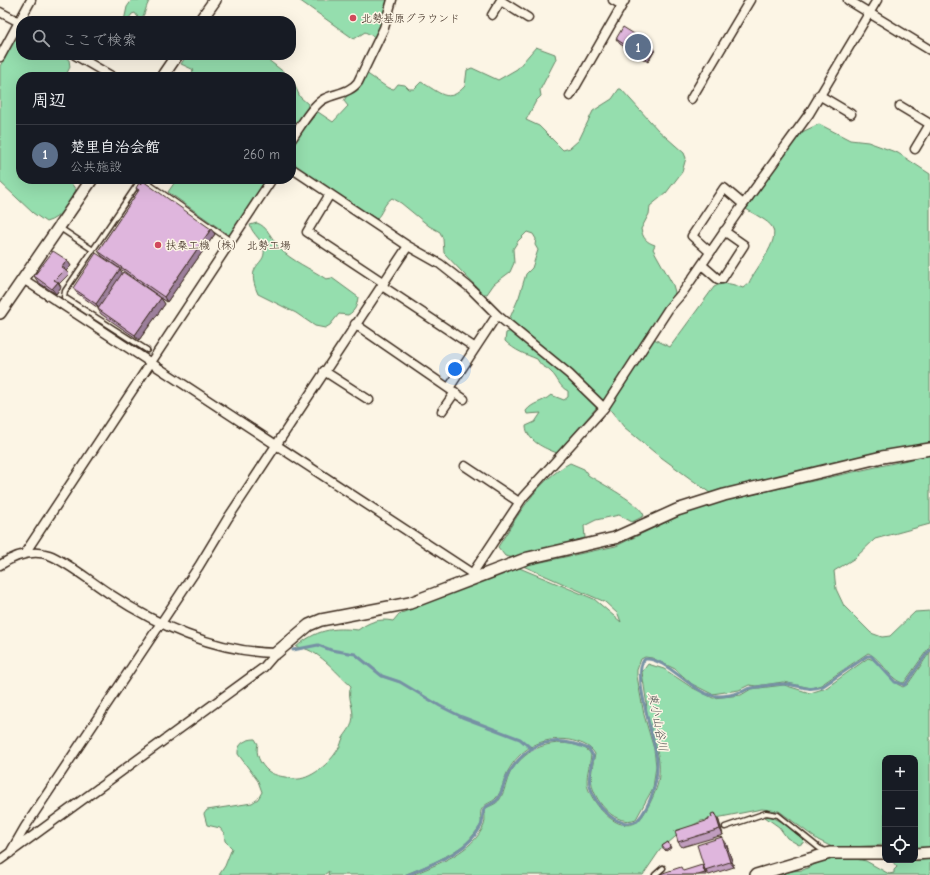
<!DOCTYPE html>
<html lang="ja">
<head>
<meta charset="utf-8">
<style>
  body { margin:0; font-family:"Comic Neue","Klee One",sans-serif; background:#242831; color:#f1f3f6 }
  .controls { position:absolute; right:12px; bottom:12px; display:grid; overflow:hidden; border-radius:8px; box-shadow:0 4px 16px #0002 }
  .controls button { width:36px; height:36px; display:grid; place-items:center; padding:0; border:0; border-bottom:1px solid #363941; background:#171b24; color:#f1f3f6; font:20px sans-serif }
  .you { position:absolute; left:455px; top:369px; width:14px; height:14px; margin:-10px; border:3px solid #fff; border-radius:50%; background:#1a73e8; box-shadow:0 0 0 6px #1a73e833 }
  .badge { display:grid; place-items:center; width:26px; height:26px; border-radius:50%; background:#d1495b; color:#fff; font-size:13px; font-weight:700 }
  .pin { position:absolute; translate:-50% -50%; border:2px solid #fff; box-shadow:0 1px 4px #0006 }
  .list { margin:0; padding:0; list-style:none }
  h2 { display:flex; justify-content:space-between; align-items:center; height:52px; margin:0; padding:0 16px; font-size:17px }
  h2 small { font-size:13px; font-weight:400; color:#9ea1a6 }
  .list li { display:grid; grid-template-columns:26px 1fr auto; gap:12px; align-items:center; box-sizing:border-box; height:60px; padding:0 16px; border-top:1px solid #363941 }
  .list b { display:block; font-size:15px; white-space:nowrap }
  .list p { margin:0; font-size:13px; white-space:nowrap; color:#9ea1a6 }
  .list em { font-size:13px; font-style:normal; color:#9ea1a6 }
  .icon { flex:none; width:22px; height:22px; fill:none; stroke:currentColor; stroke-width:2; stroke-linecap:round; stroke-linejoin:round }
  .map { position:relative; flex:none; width:930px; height:875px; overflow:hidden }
  .search { position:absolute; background:#171b24; box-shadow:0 4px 16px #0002; left:16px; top:16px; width:280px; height:44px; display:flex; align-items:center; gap:10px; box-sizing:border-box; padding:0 14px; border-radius:16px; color:#9ea1a6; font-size:15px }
  .panel { position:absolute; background:#171b24; box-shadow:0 4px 16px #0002; left:16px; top:72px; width:280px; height:112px; border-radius:16px }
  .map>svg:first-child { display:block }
</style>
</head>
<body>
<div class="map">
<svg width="930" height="875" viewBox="0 0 930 875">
  <rect width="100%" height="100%" fill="#fcf5e5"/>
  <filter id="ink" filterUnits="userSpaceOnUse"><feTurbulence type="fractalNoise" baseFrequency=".025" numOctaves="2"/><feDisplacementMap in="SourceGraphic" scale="8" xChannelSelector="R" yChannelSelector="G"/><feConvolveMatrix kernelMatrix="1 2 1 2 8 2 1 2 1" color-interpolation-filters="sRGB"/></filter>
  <g filter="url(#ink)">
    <path fill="#95deae" stroke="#688466" d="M 132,0 L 150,0 C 145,7 146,14 140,20 L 135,13 L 132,14 L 127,21 L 124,21 L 127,7 Z
      M 299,0 L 387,0 L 377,38 L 365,32 L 354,39 Z
      M 21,34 L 21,55 L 62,55 L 69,60 L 70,67 L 65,77 L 21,77 L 21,179 L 68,179 L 76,190 C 68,203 62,218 46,222 L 33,213 L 0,182 L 0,66 L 16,37 Z
      M 536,47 L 555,54 L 556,59 L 540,90 L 541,96 L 536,101 L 526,120 L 539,126 L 563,150 L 570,148 L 579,140 L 593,111 L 612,99 L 619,89 L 621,89 L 658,130 L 684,153 L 686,158 L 682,172 L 666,193 L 650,206 L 649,214 L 641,229 C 643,238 646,242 655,245 L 653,249 L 673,285 L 675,292 L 674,299 L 604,402 L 601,401 L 572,372 L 509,320 L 519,297 L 526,274 L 532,268 L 538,250 L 535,245 L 536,239 L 533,234 L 527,232 L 518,241 L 513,249 L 514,263 L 510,272 L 494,284 L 487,294 L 483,294 L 444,253 L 443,239 L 440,232 L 429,226 L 401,203 L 392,198 C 383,204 383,213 376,219 L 291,163 C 291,139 303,130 318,112 L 333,122 L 348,106 L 344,101 L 346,97 L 359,87 L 366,73 L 388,88 L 394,89 L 398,84 L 405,85 L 409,89 L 414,89 L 421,82 C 440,92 448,105 465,86 L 467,70 L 472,68 L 498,80 L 517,69 Z
      M 187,55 L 262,55 L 290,77 L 188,77 L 194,70 L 181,64 Z
      M 291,77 L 300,97 L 308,104 C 307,112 303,120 296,123 L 291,120 Z
      M 819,124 L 850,140 L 868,142 L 898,153 L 930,174 L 930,445 L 880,454 L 710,493 L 654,452 L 624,427 L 608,407 L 654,339 L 670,347 L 714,287 C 725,281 732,284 743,288 L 749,283 C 754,270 781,241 772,227 C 769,221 752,213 746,209 L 800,133 Z
      M 177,179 L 268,179 L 230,236 L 168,192 Z
      M 257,223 C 267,226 272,239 279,248 C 293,262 310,268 326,279 L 332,278 L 358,297 C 357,306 355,311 348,315 L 339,314 L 330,325 L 325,328 L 315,326 L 296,313 L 258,294 C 244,263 266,266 264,250 C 263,240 252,234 250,225 Z
      M 511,331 L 563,374 L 597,407 L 557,453 C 544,448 527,441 526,426 L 535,422 L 541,413 L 527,414 L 526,411 C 533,402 542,403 551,395 L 564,400 L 568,397 L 568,391 C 559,387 558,378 551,372 C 544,365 543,369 537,359 C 525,354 515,351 505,341 L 506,333 Z
      M 930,455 L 930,524 L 875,539 L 855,558 L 834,571 L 836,589 L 844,606 L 871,633 L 882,637 L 890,636 L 915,612 L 930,611 L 930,646 L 904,683 C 891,682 882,659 868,653 L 821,685 L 811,688 L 783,682 L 756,686 L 749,685 L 739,690 L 712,694 L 692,684 L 675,669 L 652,658 L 645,657 L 641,659 L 637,670 L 637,676 L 644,715 L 654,749 L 656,766 L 653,788 L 636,819 C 616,827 596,803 592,785 C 590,774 593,764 595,754 C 590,745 579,742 569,740 C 542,736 519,749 507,773 C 503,781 502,792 496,798 C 492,803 485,803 482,809 C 479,813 482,819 481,824 C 478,830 471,838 466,843 C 449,857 424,867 404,875 L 328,875 L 329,871 L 324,875 L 219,875 L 225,866 L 232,848 L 225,841 L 224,833 L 220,828 L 207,825 L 204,814 L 207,810 L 252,803 L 258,799 L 262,792 L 258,781 L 238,754 C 237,743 247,739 255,739 L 258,744 C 255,754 260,764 268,771 C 274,775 279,776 285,777 C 288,777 291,779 294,779 C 310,781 331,762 338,749 C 341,746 341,742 343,738 C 346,733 351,728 352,722 C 356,710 346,698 351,686 C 335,672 318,648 296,647 C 316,630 332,627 358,630 C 369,622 379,618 393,621 L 399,614 L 517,567 L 594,599 L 621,622 L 618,614 L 605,602 L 523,566 L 616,546 L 681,515 L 714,503 Z
      M 570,463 L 584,469 L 588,475 C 600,483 642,504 644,516 L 632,522 L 619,515 L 596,520 L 584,526 L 585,538 L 514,558 L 505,556 L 498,547 C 518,515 536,482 570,463 Z
      M 930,652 L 930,848 L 915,849 L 915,758 L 885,758 L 885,845 L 834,848 L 818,840 L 779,811 L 762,809 L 701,821 L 682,831 L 660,850 L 643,875 L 412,875 C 437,864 473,852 484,825 C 486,820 484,814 485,809 C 490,805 496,805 500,799 C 505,791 506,781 510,773 C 524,751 545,740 570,744 C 577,745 589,748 591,755 C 590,766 585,777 588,788 C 594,805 617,834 637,822 C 644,818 657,790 658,782 C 663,756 652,739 647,714 C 646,709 647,704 646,699 C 645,690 643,681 642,672 L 648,664 L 664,669 L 691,687 L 713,698 L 741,695 L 751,689 L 784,685 L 810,693 L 826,688 L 868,658 C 881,660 887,681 903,687 L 908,684 Z
      M 770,816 L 782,822 L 804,840 L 803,843 L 799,845 L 787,838 L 779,827 L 765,817 Z
      M 845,857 L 866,861 L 889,874 L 894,873 L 894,870 L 897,867 L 892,861 L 886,860 L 921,860 L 930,858 L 930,875 L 778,875 L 792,871 L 803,870 L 822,861 Z"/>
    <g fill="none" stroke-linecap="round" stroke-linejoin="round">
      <path stroke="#7691a4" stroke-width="3" d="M 293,650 L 318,645 L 331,650 L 355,654 L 382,676 L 400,682 L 440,706 L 462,717 L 520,739 L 532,749
        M 407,875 C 434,863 467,853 481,826 C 484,820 481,813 485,808 C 489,804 494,804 498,799 C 503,791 504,780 510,771 C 530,741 555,734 589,749 L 593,756 C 591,766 588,776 590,786 C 595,805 616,830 637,821 C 651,805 658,782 657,761 C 656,741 630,672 645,659 C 665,657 690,690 710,695 C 719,697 732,695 741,692 C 745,691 747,688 751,688 C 762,687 774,683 785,684 C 800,685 807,692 823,686 L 867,656 L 871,656 L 895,682 L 905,685 L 930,649"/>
      <defs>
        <path id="lane" d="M 141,179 L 65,291 L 64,297 L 147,350
          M 142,179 L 231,241
          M 60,228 L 93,250
          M 725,827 L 766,813 L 778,815 L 819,848 L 826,851
          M 655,875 L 663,868"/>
        <path id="street" d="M 613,0 L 622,5
          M 848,0 L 930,50
          M 501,1 L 528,18
          M 0,12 L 21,23
          M 492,15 L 501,0
          M 75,55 L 113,77
          M 0,57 L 31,0
          M 819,95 L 851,114
          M 570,96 L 625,0
          M 691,99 L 750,0
          M 900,106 L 930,124
          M 291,140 C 299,129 312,105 324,99 C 336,93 350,93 358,82 L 384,28 L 392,0
          M 915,149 L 930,124
          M 291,168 L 408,246 L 440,264 L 469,287 L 497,315 L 569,374 L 604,408
          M 330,194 L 307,232 L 384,283
          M 710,252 L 692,236 L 724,188 L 743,204
          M 702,265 L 718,279 L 722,279 L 744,245 L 724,231
          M 23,279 L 476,576
          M 382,286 L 474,347
          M 355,324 L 464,399
          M 324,371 L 369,400
          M 449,388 L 497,315
          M 442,411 L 455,392
          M 465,466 L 519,502
          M 25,553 L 272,179
          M 0,565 C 14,556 32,549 49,555 C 66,561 94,584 110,594 C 160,627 216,652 276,653
          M 472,574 L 523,497 L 604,408 L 669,308 L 683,292 L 740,209 L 809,114 L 877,0
          M 10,853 L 25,827 L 199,566 L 228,518 L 408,246
          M 0,860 L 263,668 L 276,653"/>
        <path id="secondary" d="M 200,21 L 215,0
          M 162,77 L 177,55
          M 0,313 L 92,179
          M 276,653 L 309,625 L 321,620 L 410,603 L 528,558 L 615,538 L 677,510 L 724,495 L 882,457 L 930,449
          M 915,854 L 930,853
          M 756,875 L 830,853 L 885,853"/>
      </defs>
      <use href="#lane" stroke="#3b2a1e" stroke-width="7"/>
      <use href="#street" stroke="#3b2a1e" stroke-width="11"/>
      <use href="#secondary" stroke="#3b2a1e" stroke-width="14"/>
      <use href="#lane" stroke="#fcf5e5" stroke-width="4"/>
      <use href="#street" stroke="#fcf5e5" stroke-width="8"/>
      <use href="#secondary" stroke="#fcf5e5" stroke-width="11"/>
    </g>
    <path fill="#c09dbe" stroke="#3b2a1e" d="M 616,39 L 652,45 L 655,50 L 648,62 L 620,44 Z
      M 141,185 L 215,234 L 167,302 L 102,256 L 98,251 L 138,192 L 136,188 Z
      M 67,260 L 71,266 L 66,271 L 69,274 L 59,284 L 61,287 L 56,294 L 38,282 L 34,276 Z
      M 122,273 L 161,298 L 165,304 L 139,340 L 101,314 L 98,309 L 98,308 L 77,293 L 73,288 Z
      M 712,817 L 718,818 L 723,835 L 682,847 L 678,842 L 709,820 Z
      M 668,842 L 671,848 L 666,851 L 662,846 Z
      M 726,843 L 734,867 L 709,875 L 705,870 Z
      M 705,869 L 707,875 L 660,875 Z"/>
    <path fill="#9c7f9b" stroke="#3b2a1e" d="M 652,45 L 655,50 L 648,62 L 644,57 Z
      M 211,229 L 215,234 L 167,302 L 164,297 Z
      M 67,260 L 71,266 L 66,271 L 62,267 Z
      M 120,269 L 123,274 L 99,309 L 96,304 Z
      M 58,282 L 61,287 L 56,294 L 52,289 Z
      M 161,298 L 165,304 L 139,340 L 135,335 Z
      M 715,813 L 718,818 L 723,835 L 720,829 Z
      M 722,837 L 726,843 L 734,867 L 730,862 Z
      M 702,865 L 705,869 L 707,875 L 705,873 Z"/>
    <path fill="#dfb6dd" stroke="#3b2a1e" d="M 623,27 L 652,45 L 644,57 L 616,39 Z
      M 143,181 L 211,229 L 164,297 L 98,251 L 139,190 L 136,188 L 139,183 L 141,185 Z
      M 53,251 L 67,260 L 62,267 L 65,269 L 54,280 L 58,282 L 52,289 L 34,276 Z
      M 96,253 L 120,269 L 96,304 L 73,288 Z
      M 123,272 L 161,298 L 135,335 L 98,309 Z
      M 715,813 L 720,829 L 678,842 L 675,831 L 709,820 L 709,818 L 712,817 L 711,814 Z
      M 722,837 L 730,862 L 705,870 L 697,845 Z
      M 668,842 L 670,847 L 665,850 L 662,846 Z
      M 702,865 L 705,873 L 698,875 L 660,875 L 660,874 L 681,867 L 683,871 Z"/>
  </g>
  <g fill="#d1495b" stroke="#fcf5e5" stroke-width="1.5">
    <circle cx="353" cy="18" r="4"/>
    <circle cx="158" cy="245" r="4"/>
  </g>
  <g text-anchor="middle" stroke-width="3" stroke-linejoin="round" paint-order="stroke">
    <g font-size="11" fill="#3b2a1e" stroke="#fcf5e5" text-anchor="start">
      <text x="361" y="22">北勢基原グラウンド</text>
      <text x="166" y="249">扶桑工機（株） 北勢工場</text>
    </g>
    <g font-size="12" font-style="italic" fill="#545556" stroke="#fcf5e5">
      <text transform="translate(658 722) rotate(79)" y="4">東小山谷川</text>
    </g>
  </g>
</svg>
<div class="controls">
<button>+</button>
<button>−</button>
<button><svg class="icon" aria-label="locate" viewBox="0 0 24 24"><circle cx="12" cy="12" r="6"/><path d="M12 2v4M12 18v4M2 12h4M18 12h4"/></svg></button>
</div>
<div class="you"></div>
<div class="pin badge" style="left:638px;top:47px;background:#5c6f8a">1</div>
<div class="search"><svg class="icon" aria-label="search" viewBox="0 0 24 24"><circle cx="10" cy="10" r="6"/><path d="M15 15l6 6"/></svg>ここで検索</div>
<section class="panel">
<h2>周辺<small></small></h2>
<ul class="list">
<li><span class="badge" style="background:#5c6f8a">1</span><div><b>楚里自治会館</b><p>公共施設</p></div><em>260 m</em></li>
</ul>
</section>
</div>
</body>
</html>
